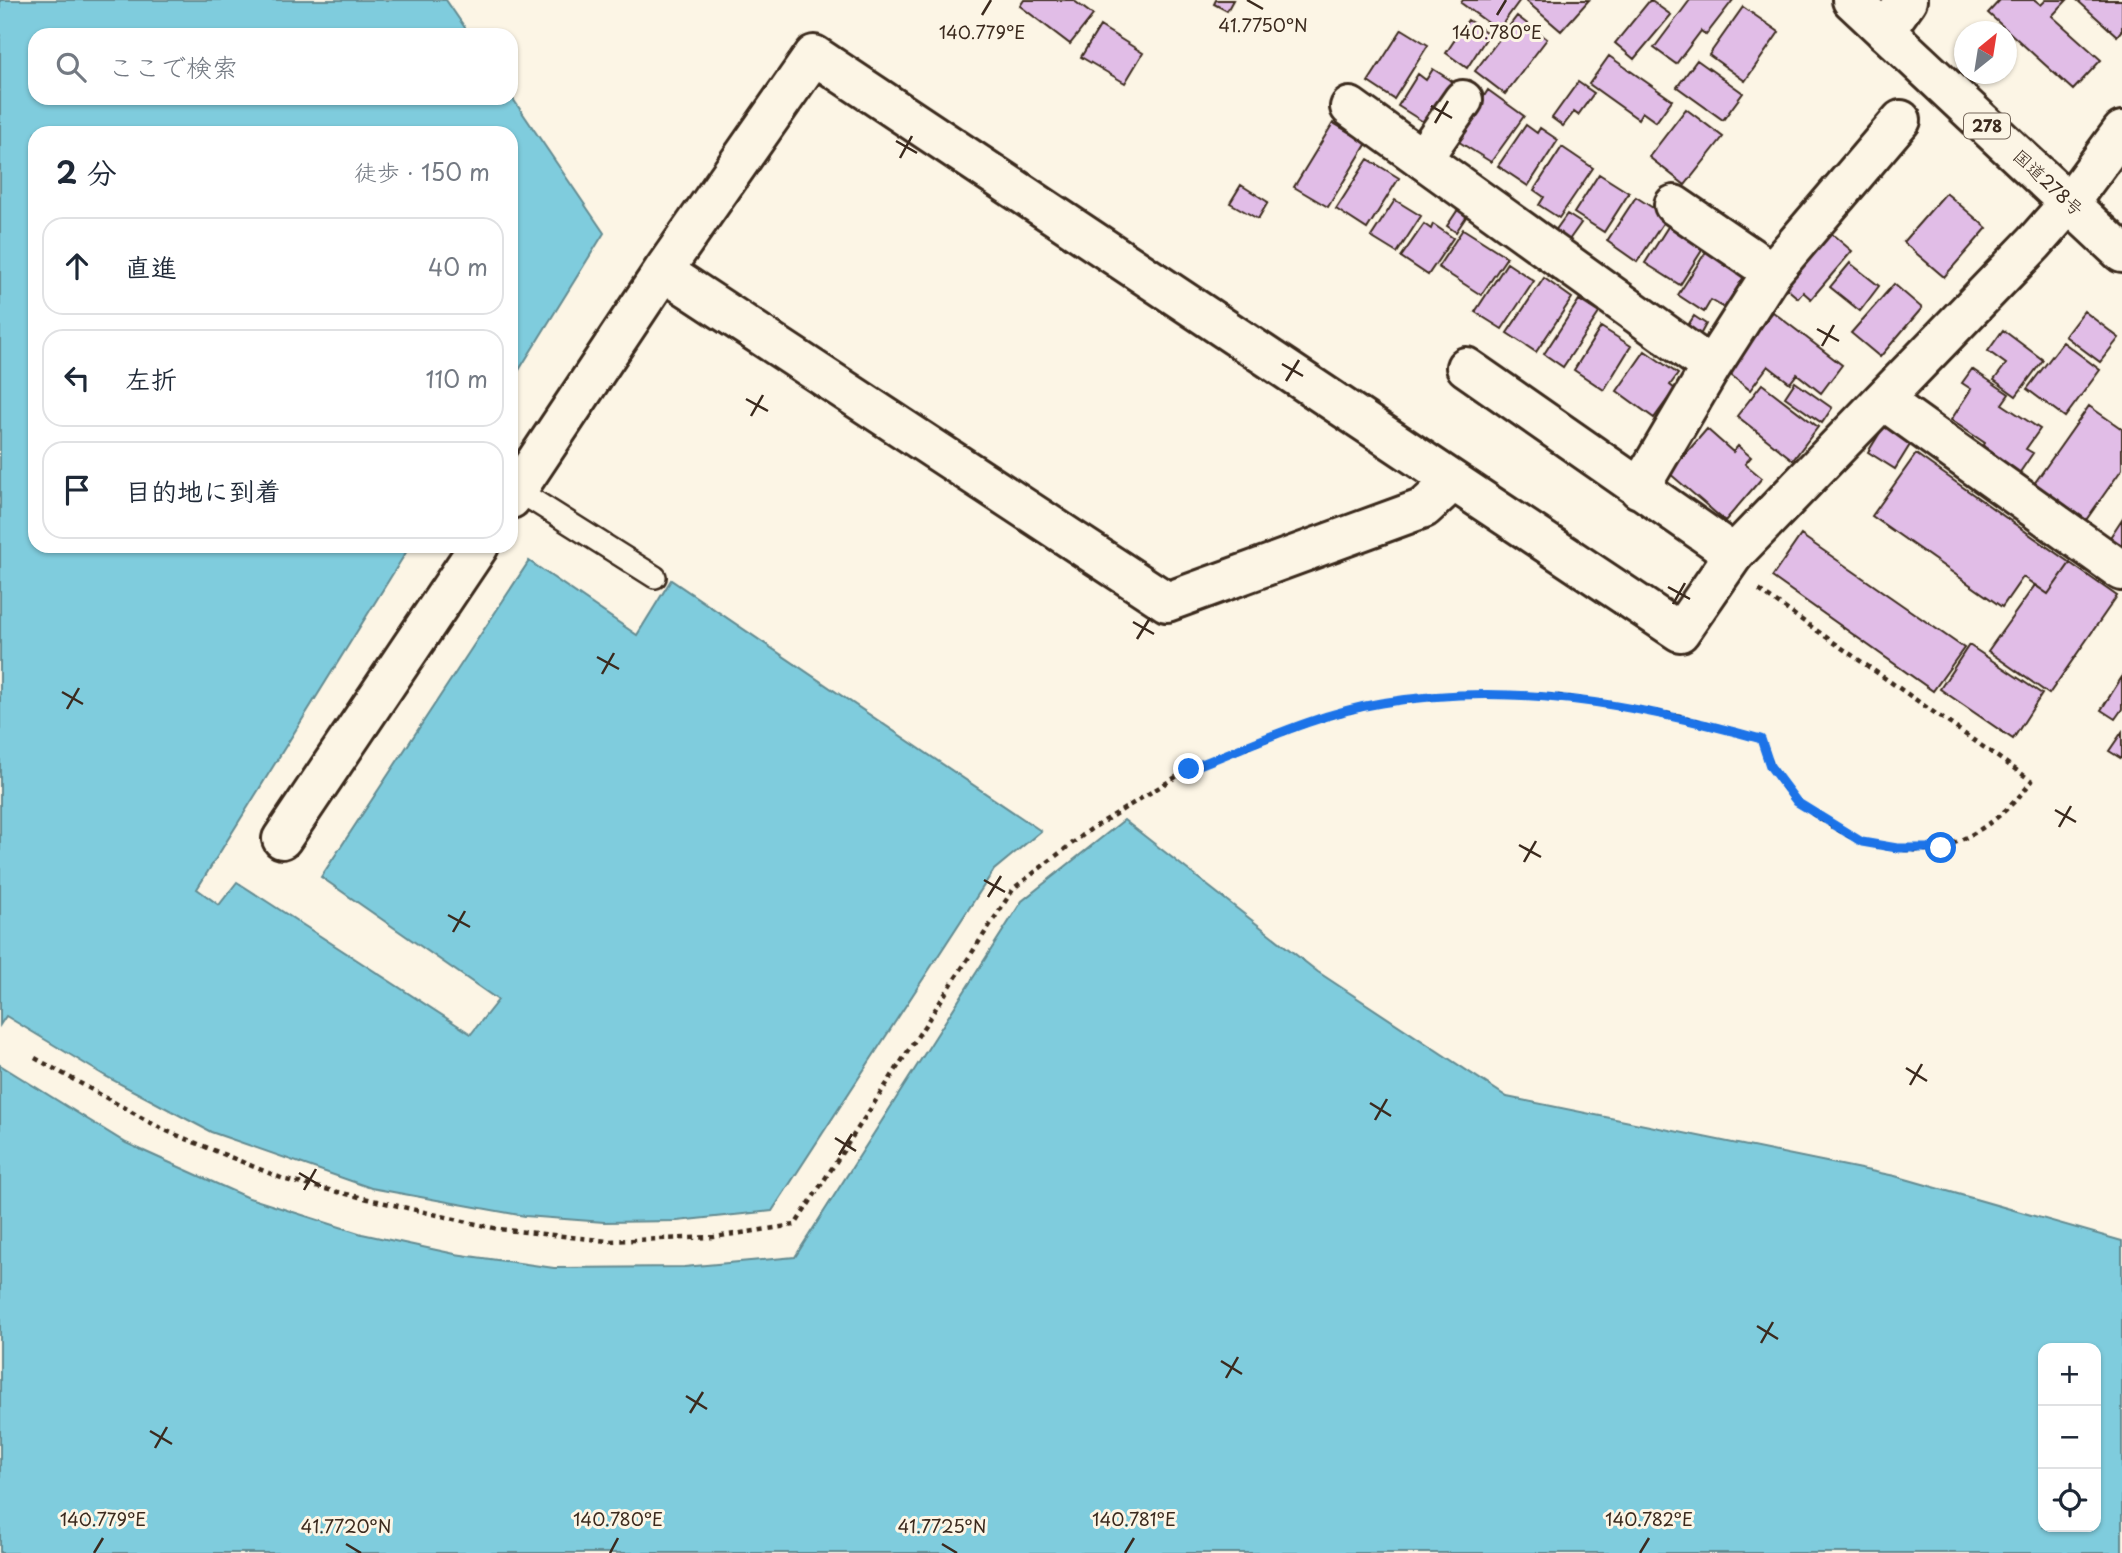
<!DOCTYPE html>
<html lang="ja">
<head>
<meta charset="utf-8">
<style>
  body { margin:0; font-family:"Playpen Sans","Klee One",sans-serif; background:#f2f2f3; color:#1f2937 }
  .controls { position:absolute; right:21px; bottom:21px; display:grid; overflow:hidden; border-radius:14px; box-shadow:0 2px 5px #0004 }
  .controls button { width:63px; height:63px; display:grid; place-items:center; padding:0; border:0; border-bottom:2px solid #e0e1e3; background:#fff; color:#1f2937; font:35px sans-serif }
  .compass { position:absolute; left:1954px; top:21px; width:63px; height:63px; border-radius:50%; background:#fff; box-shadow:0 2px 5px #0004; rotate:30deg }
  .stop { position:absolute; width:21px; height:21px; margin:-16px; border:5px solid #1a73e8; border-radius:50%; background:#fff }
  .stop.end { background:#1a73e8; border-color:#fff; box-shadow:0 2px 7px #0008 }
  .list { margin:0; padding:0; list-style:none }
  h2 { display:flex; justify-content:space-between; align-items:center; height:91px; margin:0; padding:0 28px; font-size:30px }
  h2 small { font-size:23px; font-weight:400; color:#747a83 }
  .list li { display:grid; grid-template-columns:46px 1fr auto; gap:21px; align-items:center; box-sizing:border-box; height:98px; margin:0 14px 14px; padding:0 14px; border:2px solid #e0e1e3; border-radius:21px }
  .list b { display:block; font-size:26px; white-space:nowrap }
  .list em { font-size:23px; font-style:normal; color:#747a83 }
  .icon { flex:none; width:38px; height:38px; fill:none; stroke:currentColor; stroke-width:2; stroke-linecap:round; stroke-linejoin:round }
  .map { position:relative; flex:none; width:2122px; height:1553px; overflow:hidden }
  .search { position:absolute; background:#fff; box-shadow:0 2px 5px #0004; left:28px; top:28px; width:490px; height:77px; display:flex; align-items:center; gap:18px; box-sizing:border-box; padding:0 24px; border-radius:21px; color:#747a83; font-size:26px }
  .panel { position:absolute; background:#fff; box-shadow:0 2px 5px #0004; left:28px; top:126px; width:490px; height:427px; border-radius:21px }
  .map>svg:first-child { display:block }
</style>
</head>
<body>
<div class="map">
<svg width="2122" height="1553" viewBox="0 0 2122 1553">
  <rect width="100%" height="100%" fill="#fcf5e5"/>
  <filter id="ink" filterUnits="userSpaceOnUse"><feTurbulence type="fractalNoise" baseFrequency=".0143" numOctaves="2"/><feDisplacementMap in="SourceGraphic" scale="14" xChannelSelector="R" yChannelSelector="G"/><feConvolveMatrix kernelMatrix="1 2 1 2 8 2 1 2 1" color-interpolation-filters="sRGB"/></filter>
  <g filter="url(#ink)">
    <path fill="#7fccdd" stroke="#648b91" stroke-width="2" fill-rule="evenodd" d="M 0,0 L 446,0 L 470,35 L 35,35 L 35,98 L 511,96 L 604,233 L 511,383 L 511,133 L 35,133 L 35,546 L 410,546 L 197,889 L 219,905 L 237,882 L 471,1034 L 498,1000 L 321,877 L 529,561 L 637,635 L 671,580 L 1041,831 L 994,870 L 772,1211 L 677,1221 L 604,1222 L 525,1216 L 371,1188 L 211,1132 L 107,1077 L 6,1016 L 0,1025 Z
      M 1124,820 L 1318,972 L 1507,1097 L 1895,1176 L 2122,1241 L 2122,1553 L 0,1553 L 0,1065 L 126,1143 L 246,1197 L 362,1234 L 455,1254 L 554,1268 L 684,1267 L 795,1257 L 1022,901 ZM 2043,1348 L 2096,1348 L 2096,1527 L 2043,1527 Z"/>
    <path fill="#e1bde7" stroke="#3b2a1e" stroke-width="2" d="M 1024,0 L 1073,0 L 1093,15 L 1070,44 L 1020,6 Z
      M 1216,0 L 1233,0 L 1227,11 L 1214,4 Z
      M 1463,0 L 1520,0 L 1498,30 L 1461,3 Z
      M 1525,0 L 1589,0 L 1561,31 Z
      M 1650,0 L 1671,15 L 1634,59 L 1615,43 Z
      M 1690,0 L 1733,0 L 1706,35 L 1701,31 L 1676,64 L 1654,48 Z
      M 2000,0 L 2035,0 L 2041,5 L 2046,0 L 2067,0 L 2052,16 L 2101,60 L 2073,90 L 1988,13 Z
      M 2077,0 L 2122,0 L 2122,30 L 2117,36 Z
      M 1743,7 L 1779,32 L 1745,81 L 1709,55 Z
      M 1517,16 L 1547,39 L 1505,94 L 1475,71 Z
      M 1468,20 L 1489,34 L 1467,68 L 1446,53 Z
      M 1100,26 L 1143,53 L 1125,83 L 1081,57 Z
      M 1402,29 L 1428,45 L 1394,99 L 1368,82 Z
      M 1609,56 L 1672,100 L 1656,122 L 1642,112 L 1638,119 L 1589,84 Z
      M 1697,60 L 1743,93 L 1723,120 L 1677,87 Z
      M 1433,69 L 1452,81 L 1425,123 L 1398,106 L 1418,74 L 1426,80 Z
      M 1578,82 L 1594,93 L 1578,115 L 1574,112 L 1563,126 L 1552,118 Z
      M 1488,90 L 1524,116 L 1491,162 L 1456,140 Z
      M 1686,109 L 1723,137 L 1685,185 L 1649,157 Z
      M 1333,123 L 1367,143 L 1328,207 L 1294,187 Z
      M 1526,125 L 1537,133 L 1540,128 L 1558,140 L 1528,186 L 1498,166 Z
      M 1562,147 L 1593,168 L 1559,218 L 1539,205 L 1544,197 L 1534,190 Z
      M 1368,159 L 1399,178 L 1367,229 L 1336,209 Z
      M 1599,174 L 1629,193 L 1604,232 L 1574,213 Z
      M 1241,185 L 1268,202 L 1258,219 L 1230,203 Z
      M 1946,193 L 1987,228 L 1944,277 L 1903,242 Z
      M 1636,197 L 1667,217 L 1637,262 L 1607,241 Z
      M 1395,200 L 1421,216 L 1397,253 L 1371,237 Z
      M 1461,205 L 1470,211 L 1456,232 L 1447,226 Z
      M 1567,214 L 1581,223 L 1569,240 L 1555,231 Z
      M 1671,222 L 1706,244 L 1680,285 L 1645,263 Z
      M 1424,224 L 1431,229 L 1433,224 L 1453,238 L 1428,275 L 1401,257 Z
      M 1463,229 L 1507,257 L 1481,295 L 1438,267 Z
      M 1826,229 L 1852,251 L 1811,299 L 1803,292 L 1798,298 L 1780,283 Z
      M 1707,250 L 1749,276 L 1728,310 L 1711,300 L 1704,312 L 1678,295 Z
      M 1507,263 L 1534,281 L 1502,329 L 1475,312 Z
      M 1850,263 L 1879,286 L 1860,311 L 1830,287 Z
      M 1544,278 L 1572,298 L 1536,352 L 1507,333 Z
      M 1894,284 L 1922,308 L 1880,357 L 1851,333 Z
      M 1579,300 L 1599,313 L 1563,367 L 1544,354 Z
      M 2084,311 L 2119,338 L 2100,362 L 2065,336 Z
      M 1773,312 L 1842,365 L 1821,393 L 1797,374 L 1790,383 L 1768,366 L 1750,390 L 1727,372 Z
      M 1694,316 L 1706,324 L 1700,335 L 1687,327 Z
      M 1601,327 L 1631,346 L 1604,390 L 1574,370 Z
      M 2003,330 L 2043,360 L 2016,396 L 1994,380 L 2006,364 L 1988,351 Z
      M 2063,342 L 2100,370 L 2065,417 L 2027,389 Z
      M 1645,351 L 1678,374 L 1670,385 L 1675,389 L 1654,418 L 1617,391 Z
      M 1972,369 L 2009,394 L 2002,404 L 2040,429 L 2026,449 L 2033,453 L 2014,481 L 1981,449 L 1985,443 L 1951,420 L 1971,389 L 1962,383 Z
      M 1795,382 L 1832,408 L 1822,423 L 1785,397 Z
      M 1762,384 L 1818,427 L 1793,460 L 1737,416 Z
      M 2089,406 L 2122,429 L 2122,469 L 2086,520 L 2034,484 Z
      M 1886,423 L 1913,440 L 1895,469 L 1868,452 Z
      M 1707,429 L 1733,452 L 1738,446 L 1751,457 L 1745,464 L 1762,478 L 1725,521 L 1669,473 Z
      M 1916,454 L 2070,563 L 2048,594 L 2023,577 L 2002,607 L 1872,516 Z
      M 2122,519 L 2122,552 L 2107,542 Z
      M 1801,535 L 1964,648 L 1933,691 L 1772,577 Z
      M 2070,563 L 2117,596 L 2049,694 L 1988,651 L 2035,585 L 2048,594 Z
      M 1969,645 L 2042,694 L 2013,739 L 1940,689 Z
      M 2122,677 L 2122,709 L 2115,719 L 2101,710 Z
      M 2122,732 L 2122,759 L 2109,751 Z"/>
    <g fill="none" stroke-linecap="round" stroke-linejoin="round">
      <defs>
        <path id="lane" d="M 517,490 L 655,577"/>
        <path id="street" d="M 1885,31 L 1907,0
          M 1350,107 L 1711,367
          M 1422,159 L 1463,100
          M 1674,205 L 1772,272
          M 1466,367 L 1734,554 L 2034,243 L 2069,203 L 2122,131
          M 1883,400 L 2122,571
          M 1639,489 L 1711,367 L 1772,272 L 1901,120"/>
        <path id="secondary" d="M 663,271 L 1167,602 L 1424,508 L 1452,482
          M 511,499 L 663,271 L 814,55 L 1680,632 L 1734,554
          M 282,839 L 479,546"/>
        <path id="highway" d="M 1852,0 L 2122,253"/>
      </defs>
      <use href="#lane" stroke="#3b2a1e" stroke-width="26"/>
      <use href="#street" stroke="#3b2a1e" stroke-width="44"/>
      <use href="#secondary" stroke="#3b2a1e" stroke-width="44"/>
      <use href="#highway" stroke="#3b2a1e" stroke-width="44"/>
      <path stroke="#3b2a1e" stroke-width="4.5" stroke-dasharray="5 5" stroke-linecap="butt" d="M 35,1058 L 162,1129 L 286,1180 L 498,1229 L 608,1241 L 714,1237 L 795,1225 L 1014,888 L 1091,829 L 1189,769 L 1316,720 L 1380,703 L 1457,695 L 1558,696 L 1680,716 L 1761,739 C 1769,761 1780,787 1799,803 C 1813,815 1846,836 1863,842 C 1881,849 1925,853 1943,847 C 1980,835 2009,811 2032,781 L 1756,588"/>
      <use href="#lane" stroke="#fcf5e5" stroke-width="21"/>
      <use href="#street" stroke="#fcf5e5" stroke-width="38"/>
      <use href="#secondary" stroke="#fcf5e5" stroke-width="38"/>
      <use href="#highway" stroke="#fcf5e5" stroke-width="38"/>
    </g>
  </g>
  <g fill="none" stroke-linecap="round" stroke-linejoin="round" filter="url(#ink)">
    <path stroke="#1a73e8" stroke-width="9" d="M 1189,769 C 1252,745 1315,714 1381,703 C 1511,681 1636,704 1761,739 L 1770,766 L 1797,802 L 1862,842 L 1897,848 L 1941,848"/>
  </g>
  <path fill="none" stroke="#3b2a1e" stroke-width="2.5" d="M 1247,0 L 1263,9M 982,15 L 991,0M 1497,15 L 1506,0M 1431,106 L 1452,118M 1435,123 L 1448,101M 896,141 L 917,153M 900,158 L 912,136M 1817,329 L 1839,341M 1822,346 L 1834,325M 1282,364 L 1303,376M 1286,381 L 1299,360M 746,399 L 768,411M 751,416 L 763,395M 1668,587 L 1690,599M 1673,604 L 1685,583M 1133,622 L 1154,634M 1137,639 L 1150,618M 597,657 L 619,669M 602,674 L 614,653M 62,692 L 83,704M 67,709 L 79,688M 2055,810 L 2076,822M 2059,827 L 2071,806M 1519,845 L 1541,857M 1524,862 L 1536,841M 984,880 L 1005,892M 988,897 L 1001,876M 448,915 L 470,927M 453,932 L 465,911M 1906,1068 L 1927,1081M 1910,1085 L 1922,1064M 1370,1103 L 1391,1116M 1375,1120 L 1387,1099M 835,1138 L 856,1151M 839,1155 L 852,1134M 299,1173 L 321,1186M 304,1190 L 316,1169M 1757,1326 L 1778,1339M 1761,1343 L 1773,1322M 1221,1361 L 1242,1374M 1226,1378 L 1238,1357M 686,1396 L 707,1409M 690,1413 L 703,1392M 150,1431 L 172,1444M 155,1448 L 167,1427M 346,1544 L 361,1553M 942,1544 L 957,1553M 94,1553 L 103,1538M 610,1553 L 618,1538M 1125,1553 L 1134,1538M 1640,1553 L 1649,1538"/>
  <g text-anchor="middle" stroke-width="6" stroke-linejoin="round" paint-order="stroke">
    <rect fill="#fcf5e5" stroke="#75675a" stroke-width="2" x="1964" y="113.5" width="46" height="25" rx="5"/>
    <g font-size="16" font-weight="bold" fill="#3b2a1e">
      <text x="1987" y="132">278</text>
    </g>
    <g font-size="18" fill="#3b2a1e" stroke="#fcf5e5">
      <text transform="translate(2048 183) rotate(43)" y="6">国道278号</text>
    </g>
  </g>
  <g font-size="18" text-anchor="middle" fill="#3b2a1e" stroke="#fcf5e5" stroke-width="6" stroke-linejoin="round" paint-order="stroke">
    <text x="1263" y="32">41.7750°N</text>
    <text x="982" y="39">140.779°E</text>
    <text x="1497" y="39">140.780°E</text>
    <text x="103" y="1526">140.779°E</text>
    <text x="618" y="1526">140.780°E</text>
    <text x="1134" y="1526">140.781°E</text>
    <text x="1649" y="1526">140.782°E</text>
    <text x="346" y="1533">41.7720°N</text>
    <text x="942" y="1533">41.7725°N</text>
  </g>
</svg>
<div class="controls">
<button>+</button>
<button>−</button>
<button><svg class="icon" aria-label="locate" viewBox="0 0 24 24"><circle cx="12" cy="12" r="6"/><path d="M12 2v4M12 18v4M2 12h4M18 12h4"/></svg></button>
</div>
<svg class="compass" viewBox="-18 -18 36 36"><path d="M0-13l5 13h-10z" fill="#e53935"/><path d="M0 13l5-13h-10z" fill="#747a83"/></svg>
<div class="stop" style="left:1941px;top:848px"></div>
<div class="stop end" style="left:1189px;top:769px"></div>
<div class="search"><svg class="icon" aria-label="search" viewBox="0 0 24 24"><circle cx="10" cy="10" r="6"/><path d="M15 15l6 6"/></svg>ここで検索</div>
<section class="panel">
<h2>2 分<small>徒歩 · 150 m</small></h2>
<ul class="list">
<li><svg class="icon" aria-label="ahead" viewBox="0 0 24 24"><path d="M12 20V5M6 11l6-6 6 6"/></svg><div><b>直進</b></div><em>40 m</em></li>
<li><svg class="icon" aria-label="left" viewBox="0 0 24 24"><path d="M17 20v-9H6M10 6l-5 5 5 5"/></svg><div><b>左折</b></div><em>110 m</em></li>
<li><svg class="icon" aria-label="arrive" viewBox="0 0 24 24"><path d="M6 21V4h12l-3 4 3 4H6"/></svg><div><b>目的地に到着</b></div></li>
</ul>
</section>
</div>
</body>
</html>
